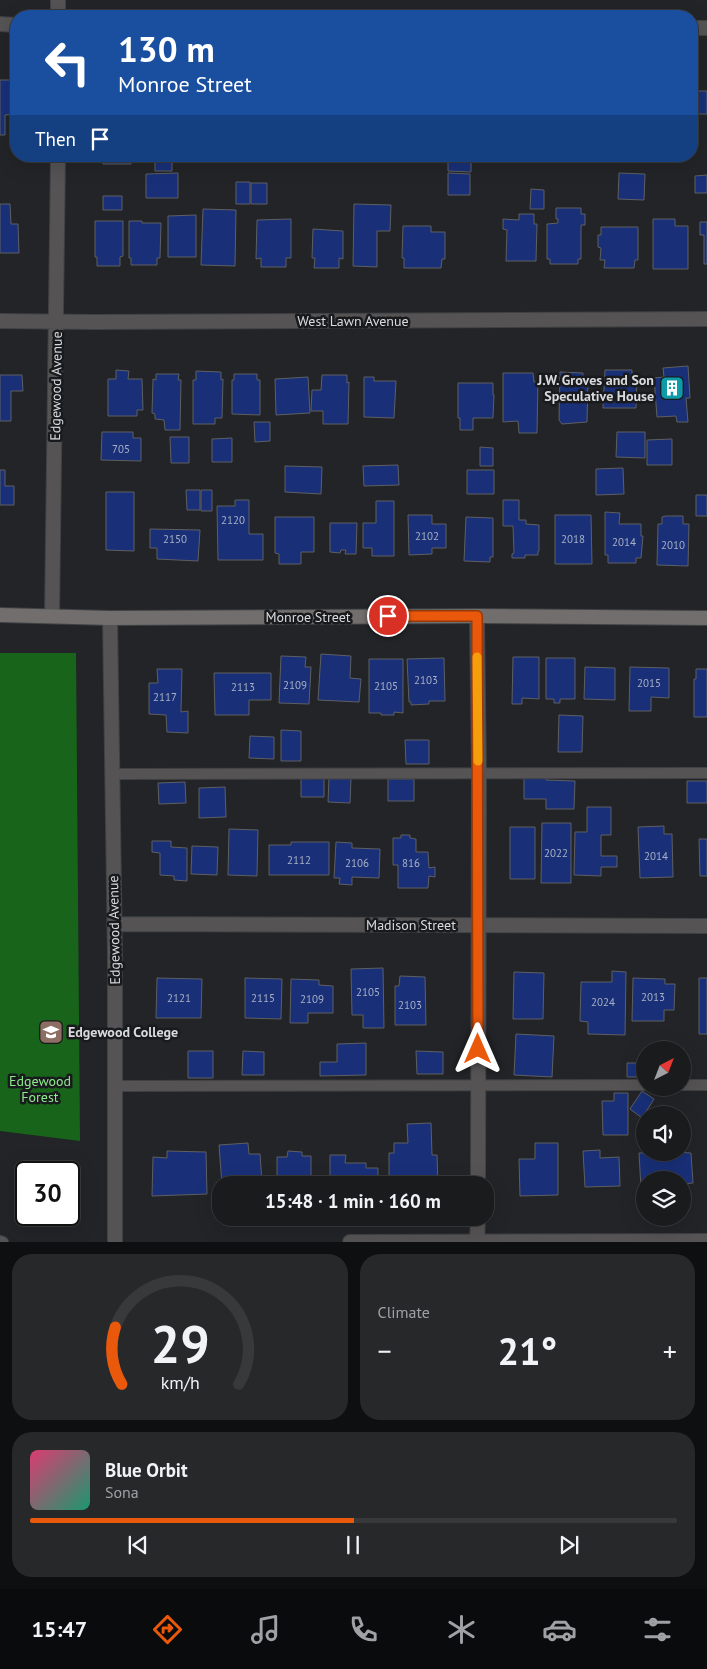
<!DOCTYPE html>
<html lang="en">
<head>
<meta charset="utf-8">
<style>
	:root { --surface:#1a1b1d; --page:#27282a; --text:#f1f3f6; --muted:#9fa1a4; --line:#38393b; --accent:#ea580c }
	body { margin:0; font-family:"PT Sans",sans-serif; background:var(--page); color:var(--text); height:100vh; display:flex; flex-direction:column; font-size:19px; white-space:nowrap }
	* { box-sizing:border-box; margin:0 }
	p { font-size:16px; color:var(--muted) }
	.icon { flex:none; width:28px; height:28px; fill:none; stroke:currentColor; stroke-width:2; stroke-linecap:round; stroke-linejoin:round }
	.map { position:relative; height:1242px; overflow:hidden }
	.panel { display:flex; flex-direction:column; gap:12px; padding:12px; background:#0e0f10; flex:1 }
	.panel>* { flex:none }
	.hud { position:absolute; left:10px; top:10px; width:688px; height:152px; border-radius:20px; box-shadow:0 5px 20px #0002,0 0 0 1px var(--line); background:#1a4fa0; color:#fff; overflow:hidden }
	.needle { width:32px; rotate:42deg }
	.fabs { position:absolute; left:636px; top:1041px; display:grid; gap:10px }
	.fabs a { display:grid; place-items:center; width:55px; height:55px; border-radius:50%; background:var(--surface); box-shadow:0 5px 20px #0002,0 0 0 1px var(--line); font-size:25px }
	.speed { position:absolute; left:15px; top:1161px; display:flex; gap:10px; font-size:25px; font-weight:700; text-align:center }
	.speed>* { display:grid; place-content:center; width:65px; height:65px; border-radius:50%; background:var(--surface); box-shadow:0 5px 20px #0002,0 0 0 1px var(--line); line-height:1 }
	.speed .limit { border:2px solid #111; border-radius:8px; background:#fff; color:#111 }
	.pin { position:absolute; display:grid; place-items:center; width:42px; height:42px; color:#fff; margin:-21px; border:2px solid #fff; border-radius:50%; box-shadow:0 1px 5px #0007 }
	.me { position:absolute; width:55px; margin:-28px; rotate:0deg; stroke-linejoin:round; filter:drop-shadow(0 0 4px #0008) }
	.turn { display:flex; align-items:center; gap:18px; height:105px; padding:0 25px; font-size:22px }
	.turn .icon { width:65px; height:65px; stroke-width:2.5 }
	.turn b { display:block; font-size:35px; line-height:42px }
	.then { display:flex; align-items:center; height:48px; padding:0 25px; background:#0003; gap:10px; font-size:19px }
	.big { font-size:38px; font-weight:600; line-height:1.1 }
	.panel .card { flex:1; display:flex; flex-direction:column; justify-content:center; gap:8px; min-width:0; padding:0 18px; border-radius:20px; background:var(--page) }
	.panel .dial { align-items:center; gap:0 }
	.dial svg { height:130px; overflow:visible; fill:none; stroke:var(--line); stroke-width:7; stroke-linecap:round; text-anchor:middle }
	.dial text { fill:var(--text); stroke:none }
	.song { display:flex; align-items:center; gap:15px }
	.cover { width:60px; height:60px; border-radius:8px; background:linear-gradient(135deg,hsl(340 70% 55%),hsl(160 70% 35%)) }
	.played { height:5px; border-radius:2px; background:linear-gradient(90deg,var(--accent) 50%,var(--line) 50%) }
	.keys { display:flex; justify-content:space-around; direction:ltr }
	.heat { display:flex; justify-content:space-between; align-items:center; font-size:28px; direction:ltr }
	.panel .tiles { flex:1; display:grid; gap:12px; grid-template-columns:1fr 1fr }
	.card:last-child { grid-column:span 2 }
	.trip { position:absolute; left:212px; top:1176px; width:282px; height:50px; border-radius:20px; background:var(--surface); box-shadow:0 5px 20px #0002,0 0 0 1px var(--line); font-weight:600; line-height:50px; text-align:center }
	.tabs { display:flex; height:80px; justify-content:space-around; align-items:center; background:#0a0b0c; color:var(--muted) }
	.tabs .icon { width:35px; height:35px }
	.tabs .on { color:var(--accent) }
	.tabs b { font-size:22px; color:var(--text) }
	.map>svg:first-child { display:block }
</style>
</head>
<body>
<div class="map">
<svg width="707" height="1242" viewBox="0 0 707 1242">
	<rect width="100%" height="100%" fill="#222427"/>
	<path fill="#18641b" d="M0 653H76L80 1141 0 1131Z"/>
	<path fill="#193079" stroke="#5e5f63" d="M691 74H693V106H691Z
		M0 80H15V114L5 115V135H0Z
		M695 91H707V114H695Z
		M103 156H131V164H103Z
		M448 156H471V172L448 171Z
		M155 157H172V171H155Z
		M178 173V198H146V174Z
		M448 173 470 174V195H448Z
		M619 173 645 174 644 200 618 199Z
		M707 175V193H695V176Z
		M236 182H250V204H236Z
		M251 183H267V204H251Z
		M531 189 544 190V209H530Z
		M103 196H122V210H103Z
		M0 204H10L11 224H18L19 253H0Z
		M354 204 391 205 390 231H377V267L353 266Z
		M556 208H581V214H585V225H581V259H578V264H550V259H547V224L558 223V219H556Z
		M203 209 236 210 235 266 201 265Z
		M519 214H534V224H537L536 261H506L507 230 503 229V219L519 220Z
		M196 215V257H168V216Z
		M291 219V258H286V267H261V258L256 259 257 220Z
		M653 219H675V226H688V269H653Z
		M95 221H123V256L120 257V266H97V257H95Z
		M129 221H142V223H161L160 258H157V265H131V258H129Z
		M700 222H707V264H704V235H700Z
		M403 226H431V232H445V259H442L441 268H404V258H402Z
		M601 227H638V260H635L634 268H604L605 260H600L601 248 598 247V235H601Z
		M313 229 343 231V259L339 258V268H314L315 258H312Z
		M688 366 690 398H686L688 422H677L676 416 657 417 654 378 664 377 663 368Z
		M116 370 129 371 128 379H142L143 410H137V416H108V379H116Z
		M605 370H632V378H637L636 408H603Z
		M196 371 221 372V380L223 379 222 418H215V424H193V380H196Z
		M560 372 583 373V380H588L587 422 562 424 559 420Z
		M503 373H533L534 382H538L537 433H519L518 421 503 422Z
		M156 374H179L178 380H181L180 430H165L164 420 155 419V414L152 413 153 379 156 380Z
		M234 374H257V380H260V415L232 414V380H234Z
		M0 375H22L23 391H11V421H0Z
		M322 375H347V383L349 382 348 424H323V411H311L312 390H321Z
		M308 377 310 413 276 415 275 379Z
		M364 377H374V381H396L394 418 364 417Z
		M458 383H493V395H494L493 418H473V430H460V418H458Z
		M254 422H270V441L255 442Z
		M102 432H133V438H141V461L101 460Z
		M617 432H645V458L616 457Z
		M170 437H189V463H171Z
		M232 438V462H212V439Z
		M672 439V465H647V440Z
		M480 447 493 448V466H480Z
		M398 465 399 485 364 486 363 466Z
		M285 466 322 467 321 494 285 492Z
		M623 468 624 494 596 495V469Z
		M0 470H5V486H14V505H0Z
		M467 470H494V494H467Z
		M186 490H200V510H187Z
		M201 490H212V511H201Z
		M106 492H134V551L106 550Z
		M696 495H707V516H696Z
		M235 500H249V534H263V560H218L217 506H235Z
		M503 500H519V520H526V524L539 525V551H538V555H525V558H512V554L514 553 513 526H503Z
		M376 501H394V556H372V548H363V523H376Z
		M605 512 620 513 619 524H641V536H643L641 558H636V563H608V555H605Z
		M408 515H432V524H446V548H432V554L409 555Z
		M555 515H591L592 564H555Z
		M666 516H683V524H689L688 566 657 565 658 524H662V517Z
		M275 517H314V552H301V564H279V554L275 553Z
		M466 517 493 518V557H490V562L464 561Z
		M330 523H357L356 554H345L346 550H341L340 553 330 552Z
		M150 529 200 530 198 561 157 559V548H150Z
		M321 654 351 656 350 678 361 679 359 702 318 700Z
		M281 656 306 657 305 667H311L309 704 279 703Z
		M513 657H539V699L522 698V704H512Z
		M444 658 445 701H429V704L411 705V702H409L407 659Z
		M546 658H575V699H560V703H554V699H546Z
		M369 659H403V713L394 712V715H381V713H369Z
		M585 667 615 668V700L584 699Z
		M630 667 669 668V698L651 697V711H629Z
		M157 669H182L181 712 188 711V733L167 732 166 715 149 714V683H158Z
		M696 669H707V717H694V679H696Z
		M214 673H271V700H249V715H215Z
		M559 715 583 716 582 752H558Z
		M281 730 301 731V761H281Z
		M250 736 274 737V759L249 758Z
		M405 740H429V764H406Z
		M524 776 546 777V780L575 781 574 809H546V799H524Z
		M324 777V797H301V778Z
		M329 778H351L350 803 328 802Z
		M388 779H414V801H388Z
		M687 781H707V803H687Z
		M185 782 186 803 159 804 158 783Z
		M225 787 226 817 199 818V788Z
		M587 807H611V835H601V856H617V867H601V876L574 875 575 832H587Z
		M542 823H571V883H541Z
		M664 826V834H672L673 877 640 878 638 827Z
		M510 827H535V879H510Z
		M229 829 258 830 257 876 228 875Z
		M401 835H410V838L416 839V852H428L429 868 435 867V877L429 876 428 888H398V865H393V838H401Z
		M699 839H707V876H700Z
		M152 841H171V847L187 848V881L174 880V876L160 875V853L152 852Z
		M291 842H329V875H269V845H291Z
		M336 842 352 843V848L380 849 379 878 352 877V885L339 884 340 878H334Z
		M192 846 218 847 217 875 191 874Z
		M383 968 384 1028H363V1015H352L351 969Z
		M612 971 626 972 625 1035 588 1034V1022L580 1021 581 982H612Z
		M514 972 544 973 543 1019H513Z
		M400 976 425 977 426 1025H395V986H399Z
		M157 978 202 979 201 1018H156Z
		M245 978 282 979 281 1019 245 1018Z
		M633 978 665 979V984H675L674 1010H664V1021H632Z
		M699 978H707V1034H699Z
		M291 979 319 980V985L333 986V1013H308V1023H290Z
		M516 1034 554 1036 552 1077 514 1075Z
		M366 1043V1075L320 1076V1062H337V1044Z
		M188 1051H213V1078H188Z
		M243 1051 264 1052V1075H242Z
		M416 1051 443 1052V1074H417Z
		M627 1063H645V1077H627Z
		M642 1091 654 1099 642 1118 630 1109Z
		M614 1093H628V1135H603L602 1101H614Z
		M431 1123 432 1155H437L438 1185H389V1153H394V1143H408L407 1124Z
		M248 1143 249 1154H260L262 1182 222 1185 219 1145Z
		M535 1143H558V1195L520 1196 519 1159H535Z
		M600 1150V1158L619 1157 620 1186 585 1187 583 1151Z
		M167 1151 206 1152 207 1194 152 1196 153 1157 167 1158Z
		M288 1151 302 1152V1156H311V1185H277V1157H287Z
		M676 1152 691 1153 693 1183 682 1184V1180H645V1188H641L639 1153Z
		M330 1155H346L345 1163H366V1168H378V1185H330Z"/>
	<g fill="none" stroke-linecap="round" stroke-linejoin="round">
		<g stroke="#3f4144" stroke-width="12">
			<path id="service" d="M112 774 707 773
				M682 1085H707
				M116 1086 645 1085
				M0 1241 3 1242"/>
		</g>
		<g stroke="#3f4144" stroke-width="16">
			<path id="minor" d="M58 0V16
				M0 24 16 25
				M691 28H707
				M0 321 94 322 707 319
				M52 616 58 156
				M477 616 479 773 478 1185
				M110 618 115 958V1242
				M114 924 707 926
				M350 1242 707 1241
				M477 1242 478 1218"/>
		</g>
		<g stroke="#3f4144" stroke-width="16">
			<path id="secondary" d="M0 615 110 618 477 616 707 618"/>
		</g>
		<use href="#service" stroke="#555353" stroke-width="10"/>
		<use href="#minor" stroke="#555353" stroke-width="14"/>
		<use href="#secondary" stroke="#716e6d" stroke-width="14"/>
	</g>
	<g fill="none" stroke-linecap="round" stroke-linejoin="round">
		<g stroke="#983908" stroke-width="12">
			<path id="route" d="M388 616H477L478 1049"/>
		</g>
		<use href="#route" stroke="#ea580c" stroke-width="9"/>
		<path stroke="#f59e0b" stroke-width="9" d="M477 657 478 761"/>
	</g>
	<defs>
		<g id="building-square" transform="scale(1.25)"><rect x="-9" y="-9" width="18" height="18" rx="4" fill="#0f9aa8" stroke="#191a1d"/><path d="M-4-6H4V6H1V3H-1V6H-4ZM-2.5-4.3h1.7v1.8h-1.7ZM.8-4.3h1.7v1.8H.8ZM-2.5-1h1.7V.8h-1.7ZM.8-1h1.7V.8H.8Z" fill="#fff"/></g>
		<g id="university-square" transform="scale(1.25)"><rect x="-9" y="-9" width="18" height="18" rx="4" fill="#8d6e63" stroke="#191a1d"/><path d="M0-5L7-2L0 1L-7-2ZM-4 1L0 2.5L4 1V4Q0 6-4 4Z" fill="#fff"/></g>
	</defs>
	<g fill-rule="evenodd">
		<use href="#building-square" x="672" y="388"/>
		<use href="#university-square" x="51" y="1032"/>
	</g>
	<g text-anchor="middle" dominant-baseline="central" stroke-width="5" stroke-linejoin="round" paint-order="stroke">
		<g font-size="11" fill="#a9b0c3">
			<text x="121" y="449">705</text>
			<text x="233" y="520">2120</text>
			<text x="427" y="536">2102</text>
			<text x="175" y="539">2150</text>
			<text x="573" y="539">2018</text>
			<text x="624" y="542">2014</text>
			<text x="673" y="545">2010</text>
			<text x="426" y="680">2103</text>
			<text x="649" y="683">2015</text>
			<text x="295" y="685">2109</text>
			<text x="386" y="686">2105</text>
			<text x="243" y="687">2113</text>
			<text x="165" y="697">2117</text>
			<text x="556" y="853">2022</text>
			<text x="656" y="856">2014</text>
			<text x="299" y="860">2112</text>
			<text x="357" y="863">2106</text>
			<text x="411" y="863">816</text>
			<text x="368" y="992">2105</text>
			<text x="653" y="997">2013</text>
			<text x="179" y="998">2121</text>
			<text x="263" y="998">2115</text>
			<text x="312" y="999">2109</text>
			<text x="603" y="1002">2024</text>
			<text x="410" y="1005">2103</text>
		</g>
		<g font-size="14" fill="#d9dadc" stroke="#191a1d">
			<text x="353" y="321">West Lawn Avenue</text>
			<text transform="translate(56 386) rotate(-89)">Edgewood Avenue</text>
			<text x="308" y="617">Monroe Street</text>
			<text x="411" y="925">Madison Street</text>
			<text transform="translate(114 930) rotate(-91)">Edgewood Avenue</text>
		</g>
		<g font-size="14" font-weight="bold" fill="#d9dadc" stroke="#191a1d" text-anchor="end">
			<text x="654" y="380">J.W. Groves and Son<tspan x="654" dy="16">Speculative House</tspan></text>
			<text x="68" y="1032" text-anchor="start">Edgewood College</text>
		</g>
		<g font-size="14" fill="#8cea8a" stroke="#191a1d">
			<text x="40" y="1081">Edgewood<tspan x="40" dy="16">Forest</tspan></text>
		</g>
	</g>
</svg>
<div class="fabs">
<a><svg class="needle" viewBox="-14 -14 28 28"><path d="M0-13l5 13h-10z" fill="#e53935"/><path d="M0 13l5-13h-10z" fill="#9fa1a4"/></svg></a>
<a><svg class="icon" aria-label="sound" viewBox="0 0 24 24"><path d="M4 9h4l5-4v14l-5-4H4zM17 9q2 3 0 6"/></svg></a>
<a><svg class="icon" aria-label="layers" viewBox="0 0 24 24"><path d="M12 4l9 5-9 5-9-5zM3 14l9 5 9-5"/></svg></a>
</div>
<div class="speed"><div class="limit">30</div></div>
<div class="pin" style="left:388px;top:616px;background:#d93025"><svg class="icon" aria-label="arrive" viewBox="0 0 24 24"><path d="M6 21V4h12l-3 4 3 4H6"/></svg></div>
<svg class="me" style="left:478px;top:1049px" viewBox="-20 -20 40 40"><path d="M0-17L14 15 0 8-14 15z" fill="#ea580c" stroke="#fff" stroke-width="4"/></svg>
<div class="trip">15:48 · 1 min · 160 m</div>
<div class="hud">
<div class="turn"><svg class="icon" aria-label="left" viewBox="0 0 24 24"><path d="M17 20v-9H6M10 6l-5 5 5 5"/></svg><div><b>130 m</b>Monroe Street</div></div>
<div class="then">Then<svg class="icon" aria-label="arrive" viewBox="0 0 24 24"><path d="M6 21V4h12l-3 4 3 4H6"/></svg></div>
</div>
</div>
<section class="panel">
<div class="tiles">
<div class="card dial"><svg viewBox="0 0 100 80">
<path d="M14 69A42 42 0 1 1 86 69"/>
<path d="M14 69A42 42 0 0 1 10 34" stroke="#ea580c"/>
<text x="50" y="56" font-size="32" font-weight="700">29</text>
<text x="50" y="72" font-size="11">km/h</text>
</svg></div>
<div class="card"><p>Climate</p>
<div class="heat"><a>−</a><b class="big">21°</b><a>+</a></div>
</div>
<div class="card">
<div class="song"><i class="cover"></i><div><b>Blue Orbit</b><p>Sona</p></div></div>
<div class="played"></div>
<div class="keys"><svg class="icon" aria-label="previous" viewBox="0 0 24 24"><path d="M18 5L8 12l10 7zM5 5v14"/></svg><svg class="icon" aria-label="pause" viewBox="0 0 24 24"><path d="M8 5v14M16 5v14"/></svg><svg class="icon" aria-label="next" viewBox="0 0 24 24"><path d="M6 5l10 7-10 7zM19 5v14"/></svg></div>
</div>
</div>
</section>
<nav class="tabs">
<b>15:47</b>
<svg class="icon on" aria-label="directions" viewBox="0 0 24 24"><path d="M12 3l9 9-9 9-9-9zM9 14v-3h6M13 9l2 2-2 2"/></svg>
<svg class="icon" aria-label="music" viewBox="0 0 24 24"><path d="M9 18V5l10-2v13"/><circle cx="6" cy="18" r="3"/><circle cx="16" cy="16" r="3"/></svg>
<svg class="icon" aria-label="phone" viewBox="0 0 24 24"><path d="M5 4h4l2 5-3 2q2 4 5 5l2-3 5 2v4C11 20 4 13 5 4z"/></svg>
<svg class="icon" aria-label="climate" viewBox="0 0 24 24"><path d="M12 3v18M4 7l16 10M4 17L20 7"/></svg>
<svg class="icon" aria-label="car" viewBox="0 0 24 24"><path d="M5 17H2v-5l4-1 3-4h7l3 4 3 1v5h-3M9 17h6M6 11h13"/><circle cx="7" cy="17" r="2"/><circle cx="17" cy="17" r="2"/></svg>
<svg class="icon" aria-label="filters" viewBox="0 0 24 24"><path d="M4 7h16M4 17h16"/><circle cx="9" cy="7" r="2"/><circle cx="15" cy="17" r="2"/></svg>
</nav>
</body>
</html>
